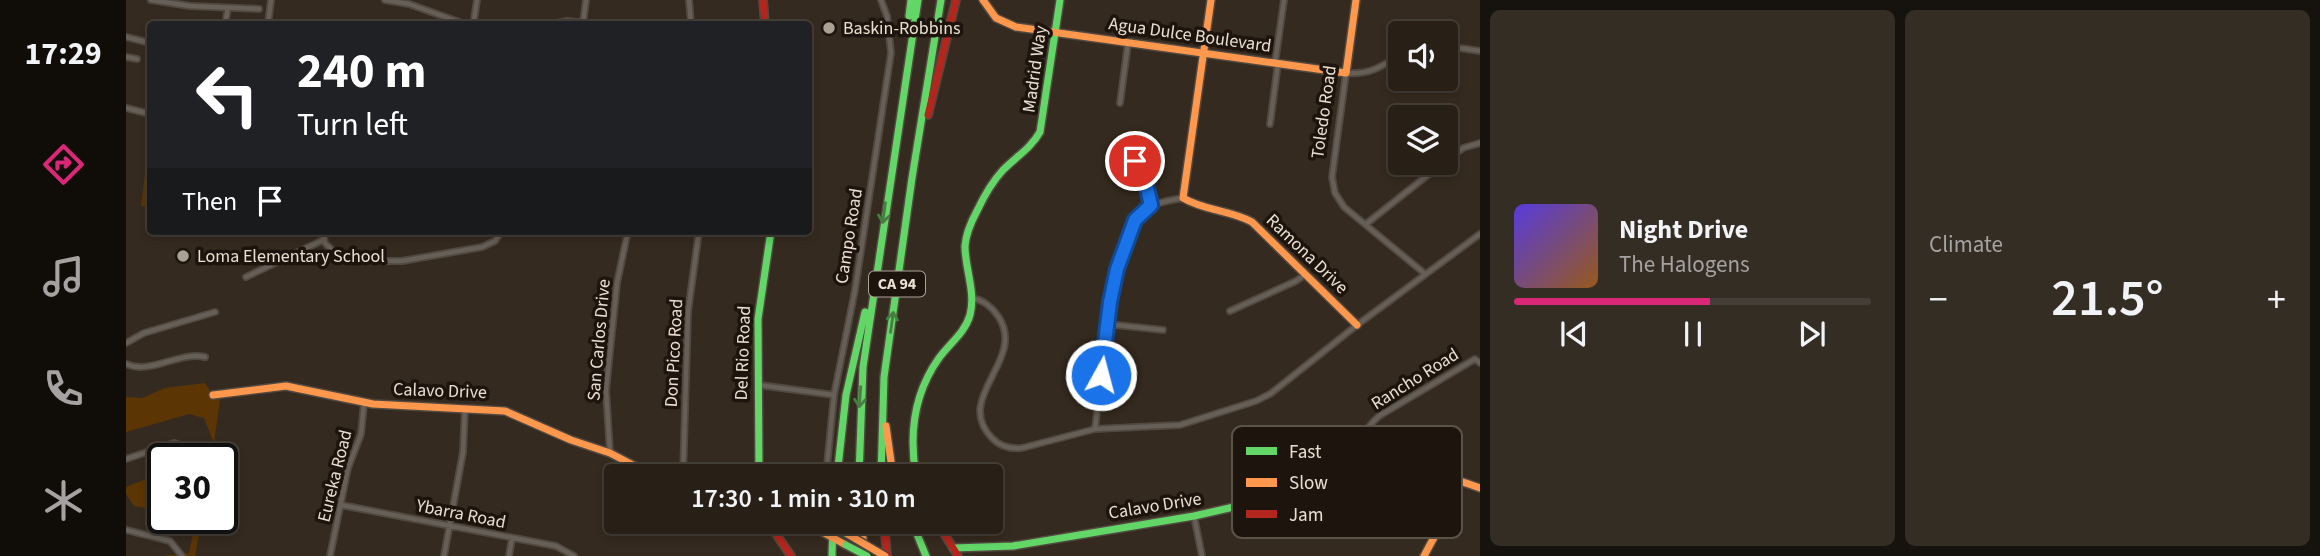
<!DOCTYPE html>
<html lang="en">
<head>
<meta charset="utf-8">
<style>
	:root { --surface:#282017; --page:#342d24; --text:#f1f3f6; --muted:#a5a3a1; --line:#443e36; --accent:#db2777 }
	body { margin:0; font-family:"Source Sans 3",sans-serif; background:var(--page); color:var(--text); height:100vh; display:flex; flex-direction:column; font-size:26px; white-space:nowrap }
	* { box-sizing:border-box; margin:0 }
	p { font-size:23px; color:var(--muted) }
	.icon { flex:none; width:38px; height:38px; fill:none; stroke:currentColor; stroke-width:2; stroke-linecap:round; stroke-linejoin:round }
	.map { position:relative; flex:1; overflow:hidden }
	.drawer { display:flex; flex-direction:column; gap:10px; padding:10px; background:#16120d; width:840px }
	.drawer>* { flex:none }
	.top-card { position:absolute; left:21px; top:21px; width:665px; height:214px; border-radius:7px; box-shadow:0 4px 10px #0003,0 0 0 2px var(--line); background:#202124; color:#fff; overflow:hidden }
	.buttons { position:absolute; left:1262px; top:21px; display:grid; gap:14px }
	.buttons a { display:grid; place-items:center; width:70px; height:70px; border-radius:7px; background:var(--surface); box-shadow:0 4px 10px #0003,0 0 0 2px var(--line); font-size:35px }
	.speed { position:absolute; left:21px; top:443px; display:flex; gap:14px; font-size:35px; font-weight:700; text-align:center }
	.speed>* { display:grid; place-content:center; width:91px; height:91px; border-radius:50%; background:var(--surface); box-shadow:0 4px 10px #0003,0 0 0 2px var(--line); line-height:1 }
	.speed .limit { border:4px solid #111; border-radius:10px; background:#fff; color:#111 }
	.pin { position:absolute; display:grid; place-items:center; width:60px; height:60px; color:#fff; margin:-30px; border:4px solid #fff; border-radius:50%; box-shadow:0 2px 7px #0007 }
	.me { position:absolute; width:77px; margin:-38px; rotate:7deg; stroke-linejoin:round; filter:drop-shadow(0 0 5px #0008) }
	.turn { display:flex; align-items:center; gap:24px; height:147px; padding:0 35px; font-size:32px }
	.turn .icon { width:91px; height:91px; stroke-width:2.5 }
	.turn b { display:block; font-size:49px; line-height:60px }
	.then { display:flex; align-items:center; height:66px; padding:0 35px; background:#0003; gap:14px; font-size:26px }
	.big { font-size:52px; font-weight:600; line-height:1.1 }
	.drawer .tile { flex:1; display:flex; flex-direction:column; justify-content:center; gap:10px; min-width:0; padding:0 24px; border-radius:10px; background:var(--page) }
	.song { display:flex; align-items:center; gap:21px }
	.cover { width:84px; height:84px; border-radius:10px; background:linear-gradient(135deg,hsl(250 70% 55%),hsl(30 70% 35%)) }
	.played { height:7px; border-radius:4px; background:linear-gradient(90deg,var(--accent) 55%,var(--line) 55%) }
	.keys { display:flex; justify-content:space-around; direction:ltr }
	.heat { display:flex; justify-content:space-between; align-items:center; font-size:38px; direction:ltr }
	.drawer .tiles { flex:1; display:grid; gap:10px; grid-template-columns:repeat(2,1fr) }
	.trip { position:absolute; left:478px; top:464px; width:399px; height:70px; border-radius:7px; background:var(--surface); box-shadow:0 4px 10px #0003,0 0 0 2px var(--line); font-weight:600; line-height:70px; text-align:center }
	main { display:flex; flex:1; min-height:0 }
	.dock { display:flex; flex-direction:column; width:126px; justify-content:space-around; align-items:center; background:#100d09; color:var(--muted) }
	.dock .icon { width:49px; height:49px }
	.dock .on { color:var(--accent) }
	.dock b { font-size:32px; color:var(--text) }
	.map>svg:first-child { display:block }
</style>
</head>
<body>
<main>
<nav class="dock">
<b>17:29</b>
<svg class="icon on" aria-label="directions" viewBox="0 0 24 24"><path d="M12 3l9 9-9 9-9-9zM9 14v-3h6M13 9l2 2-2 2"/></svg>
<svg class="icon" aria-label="music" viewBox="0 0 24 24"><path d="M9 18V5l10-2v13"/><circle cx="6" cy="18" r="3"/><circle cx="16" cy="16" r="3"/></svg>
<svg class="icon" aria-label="phone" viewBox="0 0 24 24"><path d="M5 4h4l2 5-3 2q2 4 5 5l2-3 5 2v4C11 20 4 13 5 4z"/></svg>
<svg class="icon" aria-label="climate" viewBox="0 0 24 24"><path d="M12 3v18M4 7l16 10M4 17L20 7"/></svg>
</nav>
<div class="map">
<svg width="1354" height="556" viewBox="0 0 1354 556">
	<rect width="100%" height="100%" fill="#352a1f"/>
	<path fill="#5b3604" d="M19 173 24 174V207L15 206Z
		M79 383 87 395 95 392 88 443 78 418 63 414 0 432V397L16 398 39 388Z
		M33 474H37V511L8 506 0 494V487Z
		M57 518H76L69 556H37L63 553 67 533 65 524Z"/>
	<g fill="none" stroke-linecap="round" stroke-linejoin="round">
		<g stroke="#51483f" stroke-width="8">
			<path id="street" d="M25 0 64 6 133 9
				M259 0 283 4 339 24
				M563 0 565 24
				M457 23 460 0
				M99 24 102 8
				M142 24 145 0
				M344 24 348 20 351 0
				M425 24 441 21 470 24
				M0 37 24 43
				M1320 46 1354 51
				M1274 55C1255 67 1243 75 1220 73L1206 177 1209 193 1218 207 1298 273
				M0 57 11 59
				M1149 63 1158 0
				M994 103 1002 43
				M0 108 24 114
				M1144 124 1152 63
				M1009 161 1015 168 1025 205
				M1320 161 1337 148 1354 143
				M1240 224 1317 163
				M197 231 199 243 209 253 258 261H276L356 247 369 241 376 231
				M120 277 197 240
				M845 298C856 299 866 307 872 316 902 360 826 397 866 438 874 447 884 449 896 448L969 429 1054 425 1130 401 1144 394 1231 325 1354 234
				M1104 311 1170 281 1180 274
				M981 324 1037 330
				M0 343 18 333 89 312
				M0 364C25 375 53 351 79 357
				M633 385 708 395
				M969 429 984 302 991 269 1009 220C1021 204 1038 201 1057 198
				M484 453 480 390 491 283 502 231
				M0 459 48 443 57 446
				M1232 470C1231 447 1235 432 1253 416L1349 359 1354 363
				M557 476 562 312 573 231
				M700 476 708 395 729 290 765 53 761 16 755 0
				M215 505 430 546 448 556
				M1068 516 1076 556
				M0 530 44 541 56 556
				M204 556 222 468 235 434 238 403
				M318 556 337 452 339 408
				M383 556 386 538"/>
		</g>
		<g stroke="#51483f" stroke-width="10">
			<path id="fast" d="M783 16 785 0
				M633 476 632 319 645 231
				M711 476 720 395 739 312
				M733 476 737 367 792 0
				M755 476 758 377 786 178 815 0
				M790 476C783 435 788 393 813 358 823 344 839 333 844 315 850 292 839 269 839 246 840 233 845 222 851 211 858 196 866 182 877 170 890 157 905 148 914 132L934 0
				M700 522 723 535
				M786 522 800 556
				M827 548 887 546 1068 516 1121 504 1187 479 1210 474
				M706 556 707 522"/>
		</g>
		<g stroke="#51483f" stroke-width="10">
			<path id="slow" d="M857 0 870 18 890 27 1220 73 1230 0
				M1085 0 1057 198C1079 211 1104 210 1126 222L1231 325
				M87 395 160 386 247 404 379 411 445 440 484 453 528 476
				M760 426 767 476
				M1210 474C1259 464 1308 471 1354 488
				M678 522 720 545
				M735 522 739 556
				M1298 556 1312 530 1330 479"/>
		</g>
		<g stroke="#51483f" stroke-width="10">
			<path id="jam" d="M637 0 639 24
				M802 115 830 0
				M642 522 665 556
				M758 522 761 556
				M811 522 832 556"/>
		</g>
		<use href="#street" stroke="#665f57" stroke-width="4.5"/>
		<use href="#fast" stroke="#63d668" stroke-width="7"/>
		<use href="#slow" stroke="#ff974d" stroke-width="7"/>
		<use href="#jam" stroke="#b3261e" stroke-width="7"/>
		<g stroke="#51483f" stroke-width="10" stroke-linecap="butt">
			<path id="fast-bridge" d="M720 545 741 556"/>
		</g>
		<g stroke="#51483f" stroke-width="10" stroke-linecap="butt">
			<path id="slow-bridge" d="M723 535 759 556"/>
		</g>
		<use href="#fast-bridge" stroke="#63d668" stroke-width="7"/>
		<use href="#slow-bridge" stroke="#ff974d" stroke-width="7"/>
	</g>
	<defs><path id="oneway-shaft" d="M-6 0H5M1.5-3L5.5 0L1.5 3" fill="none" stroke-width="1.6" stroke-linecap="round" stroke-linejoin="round" transform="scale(1.75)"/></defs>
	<g stroke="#447f3f">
		<use href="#oneway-shaft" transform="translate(758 213) rotate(98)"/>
		<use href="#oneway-shaft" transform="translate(766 322) rotate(-82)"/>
		<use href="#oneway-shaft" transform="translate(734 397) rotate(94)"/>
	</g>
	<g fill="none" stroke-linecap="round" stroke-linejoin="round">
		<g stroke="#114b97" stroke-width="18">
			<path id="route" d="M975 375 984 302 991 269 1009 220 1025 205 1016 168 1009 161"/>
		</g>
		<use href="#route" stroke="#1a73e8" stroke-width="12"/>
	</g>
	<g fill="#aba094" stroke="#1d150d" stroke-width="2.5">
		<circle cx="703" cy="28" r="7"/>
		<circle cx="57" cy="256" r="7"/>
	</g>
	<g text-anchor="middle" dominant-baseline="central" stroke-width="7" stroke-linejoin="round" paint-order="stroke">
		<rect fill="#1d150d" stroke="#ada298" stroke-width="2" x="743" y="271.5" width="56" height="25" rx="5"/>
		<g font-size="16" font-weight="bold" fill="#ebdfd3">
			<text x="771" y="284">CA 94</text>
		</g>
		<g font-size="18" fill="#ebdfd3" stroke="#1d150d" text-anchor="start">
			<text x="717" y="28">Baskin-Robbins</text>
			<text x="71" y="256">Loma Elementary School</text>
		</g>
		<g font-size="18" fill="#ebdfd3" stroke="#1d150d">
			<text transform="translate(1064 35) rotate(8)">Agua Dulce Boulevard</text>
			<text transform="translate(909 69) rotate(-82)">Madrid Way</text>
			<text transform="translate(1198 112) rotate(-82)">Toledo Road</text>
			<text transform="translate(723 236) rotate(-81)">Campo Road</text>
			<text transform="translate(1181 254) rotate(44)">Ramona Drive</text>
			<text transform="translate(473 340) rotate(-85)">San Carlos Drive</text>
			<text transform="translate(548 353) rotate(-87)">Don Pico Road</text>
			<text transform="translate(617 353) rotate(-88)">Del Rio Road</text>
			<text transform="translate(1289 379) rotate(-32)">Rancho Road</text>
			<text transform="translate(314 391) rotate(2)">Calavo Drive</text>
			<text transform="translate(209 476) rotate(-76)">Eureka Road</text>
			<text transform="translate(1029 506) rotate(-9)">Calavo Drive</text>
			<text transform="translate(335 514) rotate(11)">Ybarra Road</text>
		</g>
	</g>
	<rect x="1106" y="426" width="230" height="112" rx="10" fill="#1d150d" stroke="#5b5248" stroke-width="2"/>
	<rect x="1120" y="447" width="31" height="8" fill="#63d668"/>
	<rect x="1120" y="478" width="31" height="9" fill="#ff974d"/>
	<rect x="1120" y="510" width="31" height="8" fill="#b3261e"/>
	<g font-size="19" fill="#ebdfd3">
		<text x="1163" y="458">Fast</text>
		<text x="1163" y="489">Slow</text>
		<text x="1163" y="521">Jam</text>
	</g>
</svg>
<div class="buttons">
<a><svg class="icon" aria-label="sound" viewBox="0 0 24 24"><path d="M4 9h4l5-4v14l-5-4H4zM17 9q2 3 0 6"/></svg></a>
<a><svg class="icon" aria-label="layers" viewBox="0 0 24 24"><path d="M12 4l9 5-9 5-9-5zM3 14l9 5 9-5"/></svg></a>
</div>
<div class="speed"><div class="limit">30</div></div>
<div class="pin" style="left:1009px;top:161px;background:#d93025"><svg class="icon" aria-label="arrive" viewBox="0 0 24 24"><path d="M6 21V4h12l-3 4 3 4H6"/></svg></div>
<svg class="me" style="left:975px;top:375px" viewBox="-20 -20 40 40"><circle r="17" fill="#1a73e8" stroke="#fff" stroke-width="3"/><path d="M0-11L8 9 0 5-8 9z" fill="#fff"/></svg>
<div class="trip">17:30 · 1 min · 310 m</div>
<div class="top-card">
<div class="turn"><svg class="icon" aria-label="left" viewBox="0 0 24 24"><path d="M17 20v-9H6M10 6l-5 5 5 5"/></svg><div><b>240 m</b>Turn left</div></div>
<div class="then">Then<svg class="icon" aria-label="arrive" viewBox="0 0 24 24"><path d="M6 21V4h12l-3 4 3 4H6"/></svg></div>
</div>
</div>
<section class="drawer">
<div class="tiles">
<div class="tile">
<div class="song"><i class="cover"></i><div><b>Night Drive</b><p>The Halogens</p></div></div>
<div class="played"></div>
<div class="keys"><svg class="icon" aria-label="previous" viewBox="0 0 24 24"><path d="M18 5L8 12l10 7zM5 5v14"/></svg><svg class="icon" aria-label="pause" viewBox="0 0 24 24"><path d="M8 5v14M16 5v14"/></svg><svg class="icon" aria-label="next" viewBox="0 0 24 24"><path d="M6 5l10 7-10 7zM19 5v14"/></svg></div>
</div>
<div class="tile"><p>Climate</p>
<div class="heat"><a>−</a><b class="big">21.5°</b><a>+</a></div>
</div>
</div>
</section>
</main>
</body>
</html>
